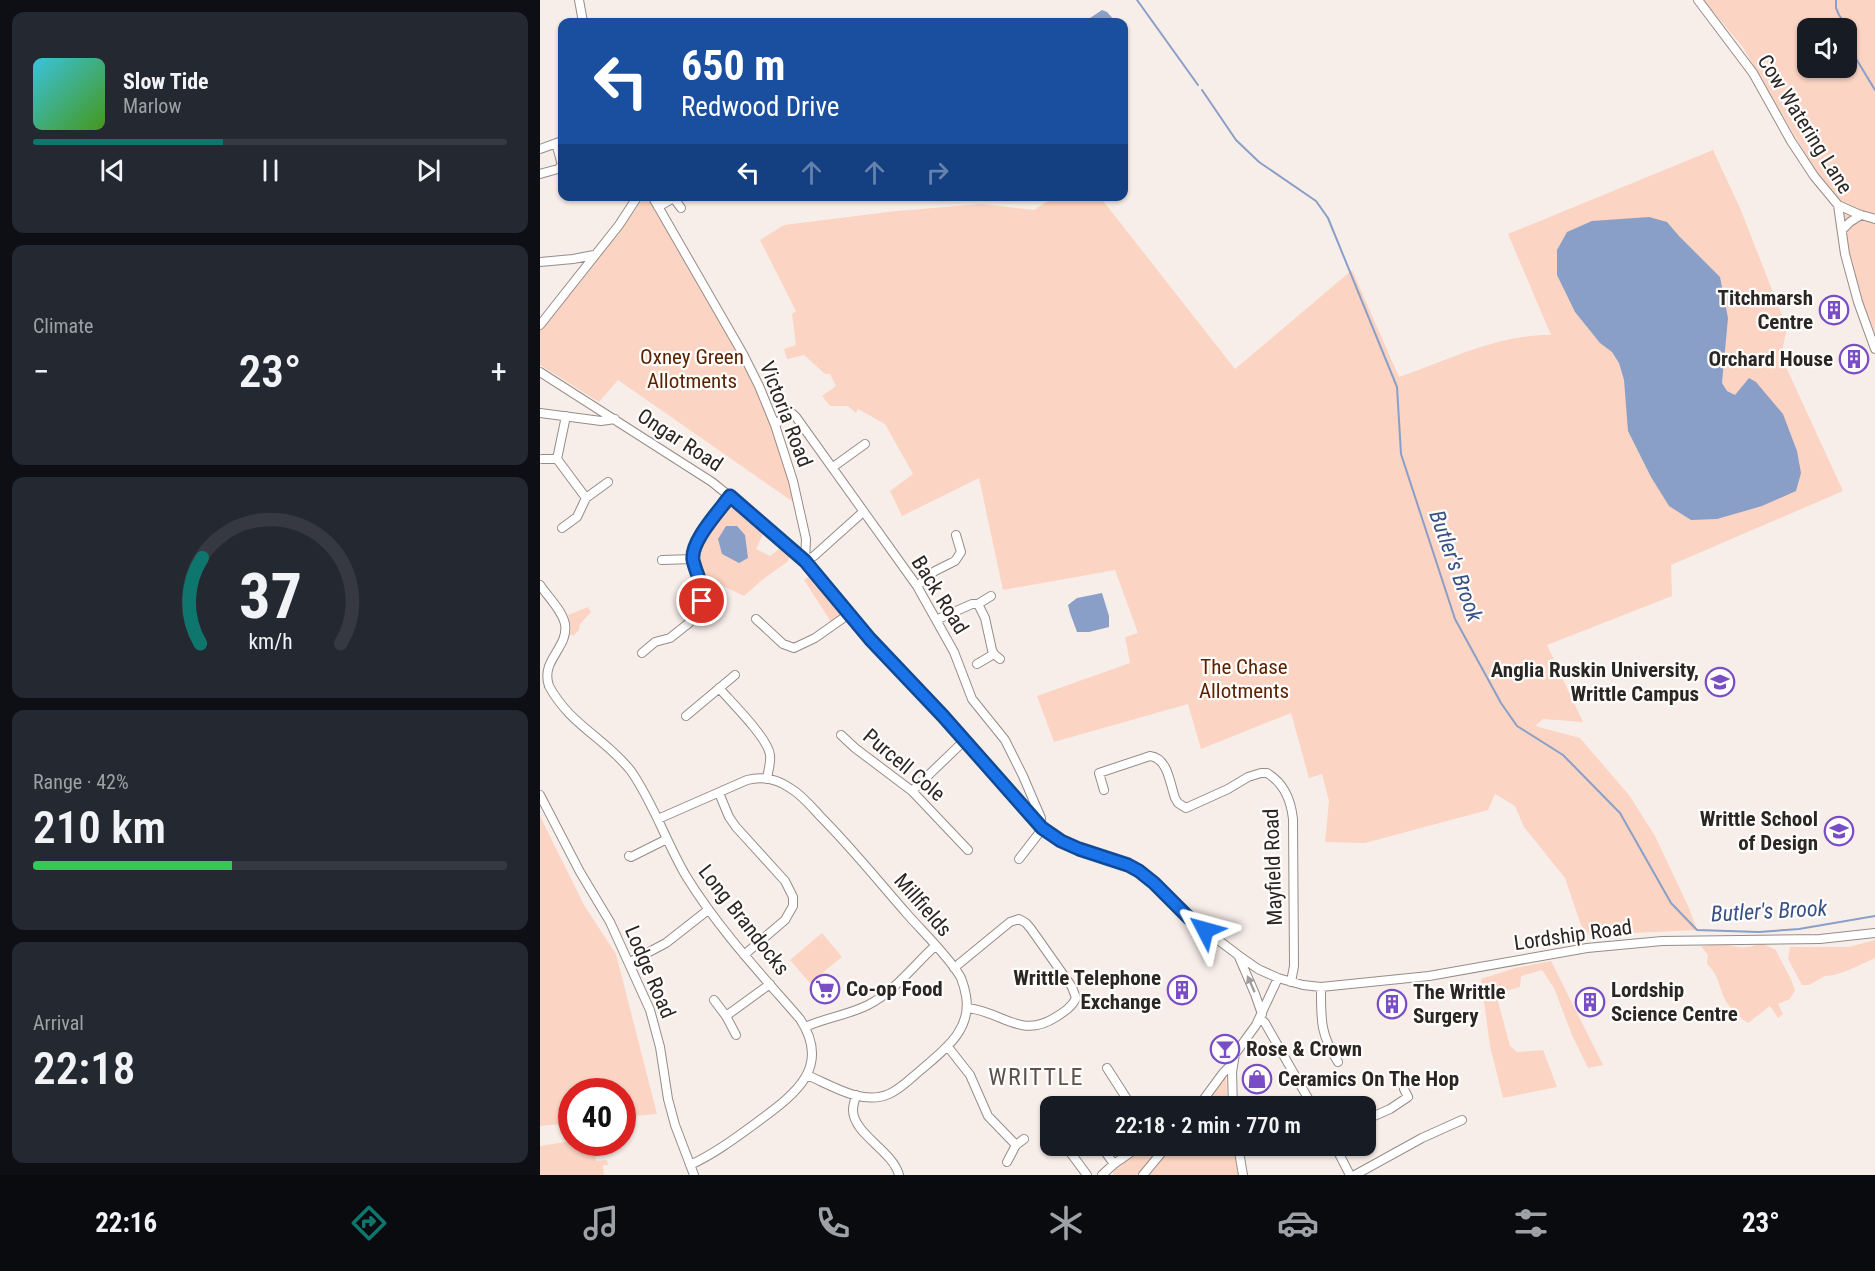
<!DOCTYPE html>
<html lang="en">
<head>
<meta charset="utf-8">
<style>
	:root { --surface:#171b24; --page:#242831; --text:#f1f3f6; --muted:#9ea1a6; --line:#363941; --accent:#0f766e }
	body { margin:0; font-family:"Roboto Condensed",sans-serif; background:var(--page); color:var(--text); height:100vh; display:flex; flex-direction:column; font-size:22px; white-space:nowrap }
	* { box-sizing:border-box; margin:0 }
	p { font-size:20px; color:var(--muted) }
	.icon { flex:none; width:33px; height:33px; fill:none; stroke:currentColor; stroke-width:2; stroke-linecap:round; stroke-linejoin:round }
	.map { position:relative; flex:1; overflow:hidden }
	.drawer { display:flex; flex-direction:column; gap:12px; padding:12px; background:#0d0f14; width:540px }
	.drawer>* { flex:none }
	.guide { position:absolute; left:18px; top:18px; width:570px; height:183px; border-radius:12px; box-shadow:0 2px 4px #0004; background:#1a4fa0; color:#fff; overflow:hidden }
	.fabs { position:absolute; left:1257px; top:18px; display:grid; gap:12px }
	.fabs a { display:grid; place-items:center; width:60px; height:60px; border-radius:12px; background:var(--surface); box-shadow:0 2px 4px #0004; font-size:30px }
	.speed { position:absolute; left:18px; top:1078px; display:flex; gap:12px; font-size:30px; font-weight:700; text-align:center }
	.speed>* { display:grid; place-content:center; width:78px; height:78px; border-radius:50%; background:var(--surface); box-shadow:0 2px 4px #0004; line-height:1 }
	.speed .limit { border:9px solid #d22; background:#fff; color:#111 }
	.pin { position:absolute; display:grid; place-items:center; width:51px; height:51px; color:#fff; margin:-26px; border:3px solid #fff; border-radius:50%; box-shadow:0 2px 6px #0007 }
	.me { position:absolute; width:66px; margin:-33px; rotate:309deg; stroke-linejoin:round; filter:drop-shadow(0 0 4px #0008) }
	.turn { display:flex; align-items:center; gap:21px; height:126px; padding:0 24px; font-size:27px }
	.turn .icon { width:78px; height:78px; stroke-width:2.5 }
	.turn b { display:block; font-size:42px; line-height:51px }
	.lanes { display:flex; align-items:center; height:57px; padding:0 24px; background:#0003; justify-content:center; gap:30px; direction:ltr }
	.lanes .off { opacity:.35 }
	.big { font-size:45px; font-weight:600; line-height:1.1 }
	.drawer .card { flex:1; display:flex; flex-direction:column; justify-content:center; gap:9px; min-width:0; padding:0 21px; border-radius:12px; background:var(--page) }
	.drawer .dial { align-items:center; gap:0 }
	.dial svg { height:156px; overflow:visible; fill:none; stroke:var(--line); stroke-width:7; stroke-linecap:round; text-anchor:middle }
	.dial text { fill:var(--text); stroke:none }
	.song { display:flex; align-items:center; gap:18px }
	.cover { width:72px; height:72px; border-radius:9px; background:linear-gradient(135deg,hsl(190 70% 55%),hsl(100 70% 35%)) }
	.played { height:6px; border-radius:3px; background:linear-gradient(90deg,var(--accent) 40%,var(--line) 40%) }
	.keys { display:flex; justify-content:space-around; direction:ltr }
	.heat { display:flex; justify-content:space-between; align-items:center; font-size:33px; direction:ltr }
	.charge { height:9px; border-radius:4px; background:linear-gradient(90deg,#34c759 42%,var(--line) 0) }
	.trip { position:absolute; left:500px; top:1096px; width:336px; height:60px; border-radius:12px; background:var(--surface); box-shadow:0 2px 4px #0004; font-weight:600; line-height:60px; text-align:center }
	.dock { display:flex; height:96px; justify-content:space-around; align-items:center; background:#090b0e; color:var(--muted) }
	.dock .icon { width:42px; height:42px }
	.dock .selected { color:var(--accent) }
	.dock b { font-size:27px; color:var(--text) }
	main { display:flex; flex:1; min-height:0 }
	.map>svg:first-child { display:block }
</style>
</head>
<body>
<main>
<section class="drawer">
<div class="card">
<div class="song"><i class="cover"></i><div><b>Slow Tide</b><p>Marlow</p></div></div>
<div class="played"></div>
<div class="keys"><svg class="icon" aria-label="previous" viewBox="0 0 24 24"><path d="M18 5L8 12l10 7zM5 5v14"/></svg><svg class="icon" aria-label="pause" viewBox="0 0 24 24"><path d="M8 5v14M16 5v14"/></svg><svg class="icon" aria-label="next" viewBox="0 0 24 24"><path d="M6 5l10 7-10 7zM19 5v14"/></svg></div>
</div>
<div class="card"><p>Climate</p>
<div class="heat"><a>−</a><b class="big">23°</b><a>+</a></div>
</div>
<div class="card dial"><svg viewBox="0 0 100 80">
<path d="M14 69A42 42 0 1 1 86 69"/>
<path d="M14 69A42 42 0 0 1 15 25" stroke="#0f766e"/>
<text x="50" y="56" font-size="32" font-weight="700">37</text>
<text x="50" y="72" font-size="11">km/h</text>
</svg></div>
<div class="card"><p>Range · 42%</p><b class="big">210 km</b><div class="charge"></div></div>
<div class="card"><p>Arrival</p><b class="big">22:18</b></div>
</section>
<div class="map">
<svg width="1335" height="1175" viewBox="0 0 1335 1175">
	<rect width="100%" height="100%" fill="#f8eee9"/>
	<path fill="#fbd4c3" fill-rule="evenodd" d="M1163 0H1335V333L1320 295 1303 236 1300 200 1273 167 1202 46ZM1268 28H1306V68H1268Z
		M1173 150 1200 208 1247 328 1241 356 1303 491 1131 565 1132 596 1007 645 1043 722 1003 719 995 726 1040 738 1089 795 1115 836 1149 908 1157 930 1094 933 1053 939 1041 925 1025 878 984 827 975 806 955 794 948 810 825 843 785 842 789 801 782 774 769 778 751 713 661 749 648 704 514 742 497 696 590 663 585 637 598 633 575 570 463 590 439 478 362 516 350 491 373 474 345 424 318 409 316 413 308 406H290L282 396 296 386 290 374H285L264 355 247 359 244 349 256 345 252 314 256 311 220 240 244 225 356 211 442 204 494 210 514 197H560L695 369 812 270 859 377C908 360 959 334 1011 335L968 234Z
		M105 197H112L219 386 259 506 78 380 59 402 0 365V327L39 284Z
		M190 499 225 530 216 549 230 556 243 546 252 553 247 562 222 580 204 596 181 585 160 582 155 553 161 541Z
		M275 572 309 614 293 625 264 580Z
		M48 607 51 612 40 624 39 630 33 636 30 634 31 627 28 615Z
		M0 816 44 905 76 954 117 1114 83 1117 82 1092H32L31 1123 0 1126Z
		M282 933 302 957 270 983 250 960Z
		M1335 940V958L1309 970 1294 975 1285 976 1269 985H1262L1248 959 1250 947H1309Z
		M1222 943 1236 950C1242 964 1251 976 1255 990L1250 999 1238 1004 1243 1014 1238 1018 1230 1006 1208 1023C1200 1018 1193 1011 1187 1003 1178 988 1181 978 1167 964L1168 955 1161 946C1169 946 1179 943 1187 945 1203 948 1205 949 1222 943Z
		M1011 961 1063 1065 1048 1068 1032 1035 1014 988 1002 970 981 976 980 987 956 994 970 1046 977 1052 1003 1050 1017 1087 963 1098 950 1046 941 979 975 968Z
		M686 1076 688 1107H662L684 1077Z
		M31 1141 32 1143H54L56 1161 67 1160 68 1165H63L64 1175H0V1146Z
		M606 1146H693L698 1175H573L576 1166Z"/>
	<path fill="#8a9fc7" d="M562 10 567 12 576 22H544Z
		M1109 217 1127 222 1139 236 1180 277 1188 318 1182 383 1187 391 1195 395 1209 378 1216 382 1243 414 1257 451 1261 473 1256 491 1222 506 1177 519 1151 520 1129 506 1111 477 1088 431 1084 380 1079 363 1072 352 1060 343 1035 312 1017 275V250L1027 232 1052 221Z
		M186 526H197L205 535 208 558 199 563 182 554 178 539Z
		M562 593 569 616V627L549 632H537L530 613 528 605 537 598Z"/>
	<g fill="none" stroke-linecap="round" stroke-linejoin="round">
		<path stroke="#8a9fc7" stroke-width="2" d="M597 0 658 85
			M1296 0V8L1299 15 1315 37V57L1335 90
			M662 90 696 140 719 162 776 201 788 218 857 387 861 454 915 619 961 703 977 726 1023 755 1080 813 1131 903 1157 930 1219 932 1259 929 1335 916"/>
		<g stroke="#968c88" stroke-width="10">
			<path id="minor" d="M39 0 43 22
				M1158 0 1213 73 1251 141 1274 176 1298 205 1305 254 1318 302 1335 349
				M0 149 22 141
				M0 174 18 169 22 165 16 143
				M112 196 203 354 219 386 235 425 253 481 266 539 265 561
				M133 197 141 208
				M1298 205 1318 214 1335 219
				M118 207 130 200 133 196
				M1302 230 1310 222 1321 215
				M0 262 33 259 54 255
				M0 325 79 225 98 196
				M0 372 172 482 240 537 275 572 330 639 392 704 503 828 521 841 539 849 588 865 599 871 614 883 648 917 698 955 718 969 738 978 763 985 781 987 889 976 1047 948 1122 941 1280 939 1335 933
				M0 413 61 421 75 419
				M235 425 248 414H253L256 417 377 586 414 652 432 699 465 740 483 776 501 818 500 826
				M2 459H17L46 498 68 482
				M17 459 26 416
				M293 467 325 444
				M22 528 37 517 46 498
				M122 560 153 559 154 548 157 541 190 496
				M265 561 274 556 323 512
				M0 585C8 597 22 610 25 624 29 648 0 660 9 686 30 725 65 738 91 771 114 804 126 842 146 876 178 928 220 973 260 1019 293 1069 252 1096 216 1123 194 1139 174 1154 150 1165
				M377 586 395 571 415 561 421 552 416 535
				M438 604 451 596
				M216 619 243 644 254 648 275 638 309 614
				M396 620 432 604H438L445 618 452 650 454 654 460 659
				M102 653 115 642 130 638 149 623 160 608 163 593 162 586 153 559
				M437 664 454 654
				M179 688C191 702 228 738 230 755 231 763 228 771 227 779
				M146 716 195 675
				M301 735 315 748 372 791 428 850
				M564 790 559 773 610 756C628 758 630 784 635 798L638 803 646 808 688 789 708 777 721 773H727C744 783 751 800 753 819L754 966 751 982
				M372 791 425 740
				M179 793 189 817 196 827 245 881 253 897V906L245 920 204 955
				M0 795 40 872 70 922 110 1010 120 1047 128 1099 135 1125 154 1175
				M118 819 207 780C223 776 237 779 250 788 262 795 271 806 280 816 311 847 339 882 368 915 383 932 411 959 421 978 423 983 425 990 426 996 432 1030 404 1050 382 1069 371 1078 361 1089 349 1094 322 1106 291 1085 267 1075
				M89 856 91 857 127 839
				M479 859 503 828
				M699 957 715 994 722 1014
				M90 962 126 943 168 910
				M414 968 470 922 479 919 486 923 491 929 532 987 536 998C532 1007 524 1012 516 1017 480 1040 462 1011 427 1008
				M781 987C781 1020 780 1034 798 1062
				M174 1000 186 1016
				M720 1018 725 1023 773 1107
				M265 1027C285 1018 308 1015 328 1005 353 993 374 965 395 946
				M196 1035 186 1016 230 984
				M408 1047 430 1075 448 1116 476 1145 467 1162
				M567 1068 592 1107
				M316 1095C315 1100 313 1105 313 1110 313 1134 353 1151 359 1175
				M660 1105 680 1107
				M541 1107V1102
				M658 1107 683 1073 692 1064
				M693 1107 692 1072 695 1054 716 1025 738 978
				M825 1120 850 1109 868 1097 864 1089
				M476 1145 484 1139
				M530 1146V1152L547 1175
				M561 1146 574 1164
				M698 1146 703 1175
				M795 1146 810 1175
				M562 1175 574 1164 600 1146
				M603 1175 627 1146
				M815 1175 882 1138 922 1120"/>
		</g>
		<use href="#minor" stroke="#fff" stroke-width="8"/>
	</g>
	<defs><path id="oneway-solid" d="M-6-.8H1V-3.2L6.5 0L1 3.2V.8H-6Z" transform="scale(1.5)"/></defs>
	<use fill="#9f9d9c" href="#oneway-solid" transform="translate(711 984) rotate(-114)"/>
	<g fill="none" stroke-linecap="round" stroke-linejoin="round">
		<g stroke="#114b97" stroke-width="15">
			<path id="route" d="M162 601C164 585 156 574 153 560 150 542 179 511 190 496L265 561 330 639 403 716 502 828 521 841 539 849 588 865 599 871 614 883 648 917 665 930"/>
		</g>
		<use href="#route" stroke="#1a73e8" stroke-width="10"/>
	</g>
	<defs>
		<g id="building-ring" transform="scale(1.5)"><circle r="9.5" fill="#fffdfc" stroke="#784dc6" stroke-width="1.5"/><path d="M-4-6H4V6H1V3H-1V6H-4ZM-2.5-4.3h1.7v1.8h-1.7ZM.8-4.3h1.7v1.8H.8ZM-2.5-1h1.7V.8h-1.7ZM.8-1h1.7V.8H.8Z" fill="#784dc6"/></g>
		<g id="university-ring" transform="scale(1.5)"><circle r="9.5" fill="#fffdfc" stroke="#784dc6" stroke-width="1.5"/><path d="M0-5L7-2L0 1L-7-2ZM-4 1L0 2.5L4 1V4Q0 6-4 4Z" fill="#784dc6"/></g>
		<g id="supermarket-ring" transform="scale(1.5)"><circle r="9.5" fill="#fffdfc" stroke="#784dc6" stroke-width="1.5"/><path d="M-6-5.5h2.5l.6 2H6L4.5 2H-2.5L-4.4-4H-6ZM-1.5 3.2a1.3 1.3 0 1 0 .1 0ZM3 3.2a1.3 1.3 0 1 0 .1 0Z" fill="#784dc6"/></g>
		<g id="bar-ring" transform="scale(1.5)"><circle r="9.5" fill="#fffdfc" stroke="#784dc6" stroke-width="1.5"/><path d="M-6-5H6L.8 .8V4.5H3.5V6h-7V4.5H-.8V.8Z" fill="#784dc6"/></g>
		<g id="shop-ring" transform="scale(1.5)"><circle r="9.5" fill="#fffdfc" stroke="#784dc6" stroke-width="1.5"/><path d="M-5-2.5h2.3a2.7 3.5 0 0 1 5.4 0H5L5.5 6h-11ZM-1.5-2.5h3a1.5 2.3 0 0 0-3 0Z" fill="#784dc6"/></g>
	</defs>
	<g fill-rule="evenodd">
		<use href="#building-ring" x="1294" y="310"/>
		<use href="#building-ring" x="1314" y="359"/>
		<use href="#university-ring" x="1180" y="682"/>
		<use href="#university-ring" x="1299" y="831"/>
		<use href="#supermarket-ring" x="285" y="989"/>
		<use href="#building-ring" x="642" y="990"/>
		<use href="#building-ring" x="1050" y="1002"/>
		<use href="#building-ring" x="852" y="1004"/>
		<use href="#bar-ring" x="685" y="1049"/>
		<use href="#shop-ring" x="717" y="1079"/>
	</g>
	<g text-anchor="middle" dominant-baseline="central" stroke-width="4.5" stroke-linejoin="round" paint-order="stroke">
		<g font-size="21" fill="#292624" stroke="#fffdfc">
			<text transform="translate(1265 124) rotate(58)">Cow Watering Lane</text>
			<text transform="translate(246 414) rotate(69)">Victoria Road</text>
			<text transform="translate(140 440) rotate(33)">Ongar Road</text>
			<text transform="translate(400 595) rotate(58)">Back Road</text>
			<text transform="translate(364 765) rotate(40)">Purcell Cole</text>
			<text transform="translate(733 867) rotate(-92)">Mayfield Road</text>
			<text transform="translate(383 905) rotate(49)">Millfields</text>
			<text transform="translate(204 920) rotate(52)">Long Brandocks</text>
			<text transform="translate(1033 935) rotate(-8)">Lordship Road</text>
			<text transform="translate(110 972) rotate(67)">Lodge Road</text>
		</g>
		<g font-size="21" font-weight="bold" fill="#292624" stroke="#fffdfc" text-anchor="end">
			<text x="1273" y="298">Titchmarsh<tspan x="1273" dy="24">Centre</tspan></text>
			<text x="1293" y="359">Orchard House</text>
			<text x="1159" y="670">Anglia Ruskin University,<tspan x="1159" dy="24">Writtle Campus</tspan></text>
			<text x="1278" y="819">Writtle School<tspan x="1278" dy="24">of Design</tspan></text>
			<text x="621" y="978">Writtle Telephone<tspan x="621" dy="24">Exchange</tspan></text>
			<text x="306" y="989" text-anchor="start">Co-op Food</text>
			<text x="1071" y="990" text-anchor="start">Lordship<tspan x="1071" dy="24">Science Centre</tspan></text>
			<text x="873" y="992" text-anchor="start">The Writtle<tspan x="873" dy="24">Surgery</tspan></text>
			<text x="706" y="1049" text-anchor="start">Rose &amp; Crown</text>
			<text x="738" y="1079" text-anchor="start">Ceramics On The Hop</text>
		</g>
		<g font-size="21" fill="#5c2201" stroke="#fffdfc">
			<text x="152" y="357">Oxney Green<tspan x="152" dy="24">Allotments</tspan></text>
			<text x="704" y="667">The Chase<tspan x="704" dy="24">Allotments</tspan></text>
		</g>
		<g font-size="22" font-style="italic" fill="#375186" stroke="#fffdfc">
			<text transform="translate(916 566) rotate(70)">Butler's Brook</text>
			<text transform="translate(1229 911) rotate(-3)">Butler's Brook</text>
		</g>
		<g font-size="24" letter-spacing="1.5" fill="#5c5350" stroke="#fffdfc">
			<text x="496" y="1077">WRITTLE</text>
		</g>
	</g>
</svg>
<div class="fabs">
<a><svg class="icon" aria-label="sound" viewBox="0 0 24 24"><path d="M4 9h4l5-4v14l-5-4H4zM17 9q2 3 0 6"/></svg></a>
</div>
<div class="speed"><div class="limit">40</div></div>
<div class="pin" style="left:162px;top:601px;background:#d93025"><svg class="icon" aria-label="arrive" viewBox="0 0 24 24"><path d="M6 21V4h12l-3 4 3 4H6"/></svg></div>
<svg class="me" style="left:665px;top:930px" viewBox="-20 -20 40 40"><path d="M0-17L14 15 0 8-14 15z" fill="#1a73e8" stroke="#fff" stroke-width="4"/></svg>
<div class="trip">22:18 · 2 min · 770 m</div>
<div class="guide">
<div class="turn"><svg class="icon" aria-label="left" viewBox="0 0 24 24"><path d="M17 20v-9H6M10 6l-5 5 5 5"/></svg><div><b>650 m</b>Redwood Drive</div></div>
<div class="lanes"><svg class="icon" aria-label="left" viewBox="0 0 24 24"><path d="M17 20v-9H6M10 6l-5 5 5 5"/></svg><svg class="icon off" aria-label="ahead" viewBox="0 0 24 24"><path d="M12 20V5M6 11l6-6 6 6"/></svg><svg class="icon off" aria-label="ahead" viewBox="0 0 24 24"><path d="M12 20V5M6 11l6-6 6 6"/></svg><svg class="icon off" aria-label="right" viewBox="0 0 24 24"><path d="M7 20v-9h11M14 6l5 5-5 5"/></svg></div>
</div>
</div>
</main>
<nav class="dock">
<b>22:16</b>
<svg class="icon selected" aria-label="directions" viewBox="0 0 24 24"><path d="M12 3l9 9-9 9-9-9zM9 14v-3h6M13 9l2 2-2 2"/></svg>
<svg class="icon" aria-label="music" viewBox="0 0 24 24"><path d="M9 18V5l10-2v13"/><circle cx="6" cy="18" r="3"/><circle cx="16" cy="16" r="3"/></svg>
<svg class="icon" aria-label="phone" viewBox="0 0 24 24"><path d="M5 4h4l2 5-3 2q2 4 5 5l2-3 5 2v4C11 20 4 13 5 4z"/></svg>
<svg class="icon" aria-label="climate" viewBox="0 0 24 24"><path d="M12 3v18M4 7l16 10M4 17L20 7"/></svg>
<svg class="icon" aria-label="car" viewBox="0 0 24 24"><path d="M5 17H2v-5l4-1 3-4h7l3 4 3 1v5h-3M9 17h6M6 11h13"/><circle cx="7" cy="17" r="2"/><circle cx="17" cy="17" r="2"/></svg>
<svg class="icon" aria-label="filters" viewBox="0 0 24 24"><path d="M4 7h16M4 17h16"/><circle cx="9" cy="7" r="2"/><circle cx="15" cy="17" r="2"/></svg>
<b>23°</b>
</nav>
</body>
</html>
